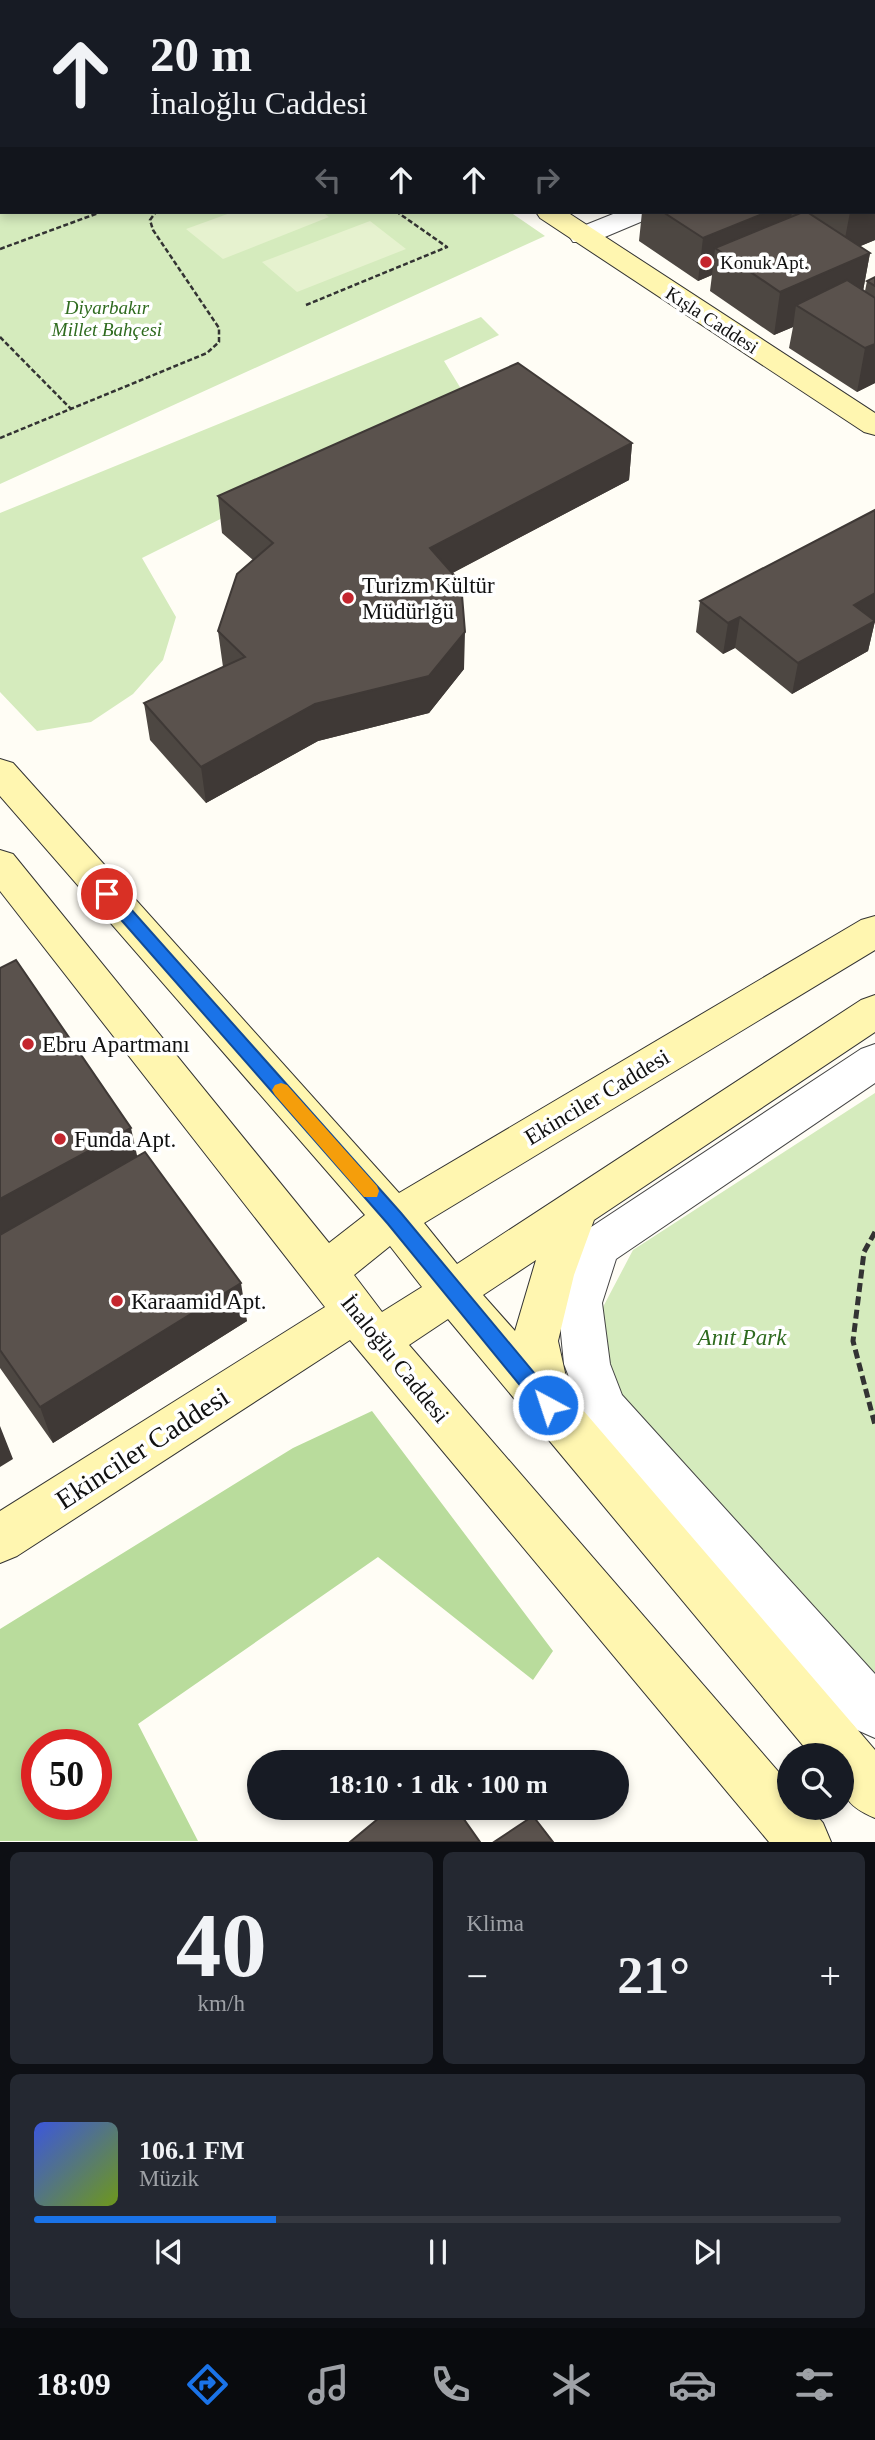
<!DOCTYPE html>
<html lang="tr">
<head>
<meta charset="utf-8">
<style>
	:root { --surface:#171b24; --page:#242831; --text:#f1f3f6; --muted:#9ea1a6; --line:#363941; --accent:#1a73e8 }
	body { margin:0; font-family:Georgia,serif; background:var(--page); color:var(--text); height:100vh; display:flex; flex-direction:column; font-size:26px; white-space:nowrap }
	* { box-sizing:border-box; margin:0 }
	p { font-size:23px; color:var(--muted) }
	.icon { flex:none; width:38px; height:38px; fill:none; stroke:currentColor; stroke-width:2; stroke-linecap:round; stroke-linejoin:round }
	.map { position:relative; height:1842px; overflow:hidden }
	.details { display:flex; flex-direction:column; gap:10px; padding:10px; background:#0d0f14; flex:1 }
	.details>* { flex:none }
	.banner { position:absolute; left:0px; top:0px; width:875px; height:214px; box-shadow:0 4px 10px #0003; background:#171b24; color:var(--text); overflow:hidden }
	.fabs { position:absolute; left:777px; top:1743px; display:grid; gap:14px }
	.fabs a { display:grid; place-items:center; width:77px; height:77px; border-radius:50%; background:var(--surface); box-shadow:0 4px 10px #0003; font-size:35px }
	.speed { position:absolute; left:21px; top:1729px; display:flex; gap:14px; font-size:35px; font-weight:700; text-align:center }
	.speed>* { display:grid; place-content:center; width:91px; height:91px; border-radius:50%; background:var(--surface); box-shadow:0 4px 10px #0003; line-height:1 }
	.speed .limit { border:10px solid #d22; background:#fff; color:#111 }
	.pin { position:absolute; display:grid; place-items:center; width:60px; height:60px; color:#fff; margin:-30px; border:4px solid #fff; border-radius:50%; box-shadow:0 2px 7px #0007 }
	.me { position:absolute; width:77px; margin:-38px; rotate:320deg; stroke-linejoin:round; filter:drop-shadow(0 0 5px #0008) }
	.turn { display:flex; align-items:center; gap:24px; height:147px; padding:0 35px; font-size:32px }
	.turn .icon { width:91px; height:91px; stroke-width:2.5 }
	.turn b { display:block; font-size:49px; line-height:60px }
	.lanes { display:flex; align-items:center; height:66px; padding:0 35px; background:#0003; justify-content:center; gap:35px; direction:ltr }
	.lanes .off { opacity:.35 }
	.big { font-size:52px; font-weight:700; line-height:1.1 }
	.details .card { flex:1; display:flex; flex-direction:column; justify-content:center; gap:10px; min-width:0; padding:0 24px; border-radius:10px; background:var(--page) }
	.details .dial { align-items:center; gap:0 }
	.dial b { font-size:91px; line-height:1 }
	.song { display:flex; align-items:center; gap:21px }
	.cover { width:84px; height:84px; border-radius:10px; background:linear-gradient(135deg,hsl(230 70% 55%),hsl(80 70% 35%)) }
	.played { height:7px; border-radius:4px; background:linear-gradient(90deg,var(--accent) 30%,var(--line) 30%) }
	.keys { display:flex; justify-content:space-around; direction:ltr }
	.heat { display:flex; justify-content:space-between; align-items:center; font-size:38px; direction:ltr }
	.details .tiles { flex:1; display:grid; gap:10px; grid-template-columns:1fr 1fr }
	.card:last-child { grid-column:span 2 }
	.trip { position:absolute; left:247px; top:1750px; width:382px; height:70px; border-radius:35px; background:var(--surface); box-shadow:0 4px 10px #0003; font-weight:700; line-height:70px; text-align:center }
	.tab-bar { display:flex; height:112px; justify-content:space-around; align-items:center; background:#090b0e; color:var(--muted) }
	.tab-bar .icon { width:49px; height:49px }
	.tab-bar .current { color:var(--accent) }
	.tab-bar b { font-size:32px; color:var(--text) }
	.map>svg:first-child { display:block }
</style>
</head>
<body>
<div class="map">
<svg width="875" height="1842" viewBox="0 0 875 1842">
	<rect width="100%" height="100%" fill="#fffdf5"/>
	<path fill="#d5ebbd" d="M0 0 199 2H2V212H510L545 236 0 484Z
		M481 317 499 335 444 361 466 397 142 558 176 617 163 660 133 694 91 722 37 731 0 692V513Z
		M875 1093V1679L621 1399 593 1326 633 1250Z"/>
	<path fill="#b9dc9c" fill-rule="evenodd" d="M372 1411 553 1651 533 1680 378 1557 138 1724 198 1841H0V1629L293 1448ZM37 1745H96V1804H37Z"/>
	<path fill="#e6f2cf" d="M233 212H322L329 217 223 259 186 229Z
		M370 221 406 249 297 292 262 262Z"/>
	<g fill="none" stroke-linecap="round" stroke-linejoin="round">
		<g stroke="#444" stroke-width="2">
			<path id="street" d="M574 0H599L600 2H576Z
				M655 0H682L654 2Z
				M618 212H654L650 218 593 242H573L569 236 573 230Z
				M875 1044V1083L616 1259 602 1303 610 1364 622 1395 875 1674V1738L857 1730 587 1424 564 1364 558 1303 582 1233 861 1049Z"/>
		</g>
		<g stroke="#333" stroke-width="2">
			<path id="secondary" d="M222 0H246L247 2H224Z
				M536 212H567L875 413V435L864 432 540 218Z
				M0 759 13 763 399 1193 861 920 875 916V950L424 1223 457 1264 861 1000 875 995V1032L594 1220 574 1275 558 1341 570 1395 875 1750V1818C839 1803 842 1790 842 1755H811L448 1319 409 1345 789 1784V1808H810L823 1823 831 1842H769L350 1340 17 1556 0 1563V1511L325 1307 0 891V850L13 854 329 1243 365 1215 0 796ZM390 1246 422 1287 382 1312 354 1275ZM536 1260 515 1331 483 1295Z"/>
		</g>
		<path stroke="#333" stroke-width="2.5" stroke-dasharray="5 2.5" stroke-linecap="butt" d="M103 0 106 2
			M158 0 160 2
			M0 249 101 212
			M306 305 447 247 397 212
			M0 337 71 409
			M0 438 207 353 219 342V328L153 230 150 220 156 212"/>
		<path stroke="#333" stroke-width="5" stroke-dasharray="9 4.5" stroke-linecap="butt" d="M875 1232 864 1252 853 1341 875 1425"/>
		<use href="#street" fill="#fff" fill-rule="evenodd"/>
		<use href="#secondary" fill="#fff6b0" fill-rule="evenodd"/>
	</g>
	<path fill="#4d4742" d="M292 0H581V2H295Z
		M696 0H875V91L873 92V2H695Z
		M875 112V240L860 246 870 253 863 291H865L867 281 875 277V383L857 392 789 348 793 327 774 335 710 291 712 275 698 281 639 241 642 212H873V113Z
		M632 443 629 480 452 573 464 669 429 713 318 741 206 803 150 740 144 703 223 667 218 631 253 560 222 533 218 496Z
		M700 601 874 620 875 621 868 651 792 694 735 648 723 654 696 632Z
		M0 968 137 1157 247 1321 53 1443 0 1368Z"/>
	<path fill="#3f3936" d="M345 0H413V2L340 1Z
		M534 0H581V2H529Z
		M814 0H833V2H809Z
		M873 53H875V91L873 92Z
		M875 200V240L842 254 850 212H873V201Z
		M767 212H792L787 243 715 248 712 275 698 281 703 238Z
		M870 253 862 296 796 305 793 327 774 335 780 292Z
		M875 344V383L857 392 865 348Z
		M632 443 629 480 430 585V548Z
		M875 593V620L847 635 854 605Z
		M740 617 735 648 723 654 728 623Z
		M875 621 868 651 792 694 798 663Z
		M465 632 464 669 429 713 318 741 206 803 201 767 315 704Z
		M131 1128 140 1169 0 1246V1199Z
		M241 1283 247 1321 53 1443 40 1407Z
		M0 1426 13 1459 0 1467Z"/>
	<path fill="#5a524d" stroke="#3f3936" stroke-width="2" d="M370 0H454L457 2H364Z
		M495 0H534L529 2H498Z
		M608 0H636L639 2H603Z
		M730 0H814L809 2H733Z
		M863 0H875V6L873 5V2H866Z
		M873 22 875 23V53H873Z
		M875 112V153L873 152V113Z
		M873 168 875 169V200L873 201Z
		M663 212H767L703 238Z
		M803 212H807L870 253 780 292 715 248Z
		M875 277V286L867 281Z
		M847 280 875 298V344L865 348 796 305Z
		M518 363 632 443 430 548 461 583 465 632 429 676 315 704 201 767 144 703 245 657 218 631 237 574 273 543 218 496Z
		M875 510V593L854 605 875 621 798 663 740 617 728 623 700 601Z
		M16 960 131 1128 0 1199V968Z
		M145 1152 241 1283 40 1407 0 1350V1235Z
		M391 1808H456L480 1842H350Z
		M533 1816 553 1842H494Z"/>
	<path fill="#1a73e8" stroke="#114b97" stroke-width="2" d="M107 888 113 889 401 1213 555 1398 558 1405 555 1411 548 1414 541 1411 388 1224 102 898V889Z"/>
	<path fill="#f59e0b" d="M281 1083 287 1085 377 1186 379 1191 377 1197H364L275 1095 272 1090 275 1085Z"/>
	<g fill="#c4262e" stroke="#fff" stroke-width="2.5">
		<circle cx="706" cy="262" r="7"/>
		<circle cx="348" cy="598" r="7"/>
		<circle cx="28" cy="1044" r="7"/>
		<circle cx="60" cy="1139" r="7"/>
		<circle cx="117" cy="1301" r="7"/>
	</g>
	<g text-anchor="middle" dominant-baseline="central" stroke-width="7" stroke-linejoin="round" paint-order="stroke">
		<g font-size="19" fill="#111" stroke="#fff" text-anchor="start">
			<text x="720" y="262">Konuk Apt.</text>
		</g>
		<g font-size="19" font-style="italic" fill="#2f6b1f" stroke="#fff">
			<text x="107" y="307">Diyarbakır<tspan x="107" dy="22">Millet Bahçesi</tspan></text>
		</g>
		<g font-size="19" fill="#111" stroke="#fff">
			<text transform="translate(712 320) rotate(33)">Kışla Caddesi</text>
		</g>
		<g font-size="23" fill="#111" stroke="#fff" text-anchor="start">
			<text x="362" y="585">Turizm Kültür<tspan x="362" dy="26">Müdürlğü</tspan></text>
			<text x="42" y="1044">Ebru Apartmanı</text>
			<text x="74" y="1139">Funda Apt.</text>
			<text x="131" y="1301">Karaamid Apt.</text>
		</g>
		<g font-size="23" fill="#111" stroke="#fff">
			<text transform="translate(597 1097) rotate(-31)">Ekinciler Caddesi</text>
			<text transform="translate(395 1359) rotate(51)">İnaloğlu Caddesi</text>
		</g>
		<g font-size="23" font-style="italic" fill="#2f6b1f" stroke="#fff">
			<text x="742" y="1337">Anıt Park</text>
		</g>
		<g font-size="28" fill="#111" stroke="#fff">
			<text transform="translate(142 1448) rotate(-33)">Ekinciler Caddesi</text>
		</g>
	</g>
</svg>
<div class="fabs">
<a><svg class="icon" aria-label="search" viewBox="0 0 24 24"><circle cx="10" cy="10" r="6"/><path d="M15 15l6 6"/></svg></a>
</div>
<div class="speed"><div class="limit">50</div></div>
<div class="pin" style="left:107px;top:894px;background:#d93025"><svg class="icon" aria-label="arrive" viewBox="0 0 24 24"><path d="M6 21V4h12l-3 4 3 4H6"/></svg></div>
<svg class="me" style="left:548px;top:1405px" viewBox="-20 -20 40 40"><circle r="17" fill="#1a73e8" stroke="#fff" stroke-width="3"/><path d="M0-11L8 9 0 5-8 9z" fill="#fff"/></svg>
<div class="trip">18:10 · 1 dk · 100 m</div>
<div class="banner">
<div class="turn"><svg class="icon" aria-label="ahead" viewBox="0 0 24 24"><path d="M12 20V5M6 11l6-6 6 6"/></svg><div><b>20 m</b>İnaloğlu Caddesi</div></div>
<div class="lanes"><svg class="icon off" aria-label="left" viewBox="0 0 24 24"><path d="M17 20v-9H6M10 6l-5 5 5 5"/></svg><svg class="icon" aria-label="ahead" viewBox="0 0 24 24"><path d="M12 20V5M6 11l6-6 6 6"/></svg><svg class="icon" aria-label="ahead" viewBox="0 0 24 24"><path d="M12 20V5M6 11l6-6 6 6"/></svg><svg class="icon off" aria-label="right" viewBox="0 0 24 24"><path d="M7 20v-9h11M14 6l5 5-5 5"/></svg></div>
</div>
</div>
<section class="details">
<div class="tiles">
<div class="card dial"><b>40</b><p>km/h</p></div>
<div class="card"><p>Klima</p>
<div class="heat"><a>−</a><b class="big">21°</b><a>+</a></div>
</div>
<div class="card">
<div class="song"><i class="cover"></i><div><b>106.1 FM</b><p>Müzik</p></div></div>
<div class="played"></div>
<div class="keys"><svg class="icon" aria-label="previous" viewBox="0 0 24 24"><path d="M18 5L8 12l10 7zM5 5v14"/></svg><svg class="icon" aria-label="pause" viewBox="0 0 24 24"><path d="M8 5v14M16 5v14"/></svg><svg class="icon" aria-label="next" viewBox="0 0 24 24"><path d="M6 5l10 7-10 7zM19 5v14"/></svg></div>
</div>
</div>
</section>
<nav class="tab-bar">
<b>18:09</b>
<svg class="icon current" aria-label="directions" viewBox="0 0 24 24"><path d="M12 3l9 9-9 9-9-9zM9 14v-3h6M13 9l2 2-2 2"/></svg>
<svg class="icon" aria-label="music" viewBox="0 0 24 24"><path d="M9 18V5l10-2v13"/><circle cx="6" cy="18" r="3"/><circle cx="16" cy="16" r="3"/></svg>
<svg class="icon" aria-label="phone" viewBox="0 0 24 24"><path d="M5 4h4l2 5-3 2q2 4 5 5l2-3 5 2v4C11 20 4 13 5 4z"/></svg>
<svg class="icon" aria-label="climate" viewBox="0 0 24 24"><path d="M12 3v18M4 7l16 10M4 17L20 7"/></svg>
<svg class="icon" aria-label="car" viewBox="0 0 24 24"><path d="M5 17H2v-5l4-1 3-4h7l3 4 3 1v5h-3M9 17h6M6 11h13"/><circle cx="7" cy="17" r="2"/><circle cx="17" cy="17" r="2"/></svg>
<svg class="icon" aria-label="filters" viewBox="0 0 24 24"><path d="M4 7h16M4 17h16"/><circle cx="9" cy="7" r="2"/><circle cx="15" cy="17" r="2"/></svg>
</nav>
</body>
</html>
